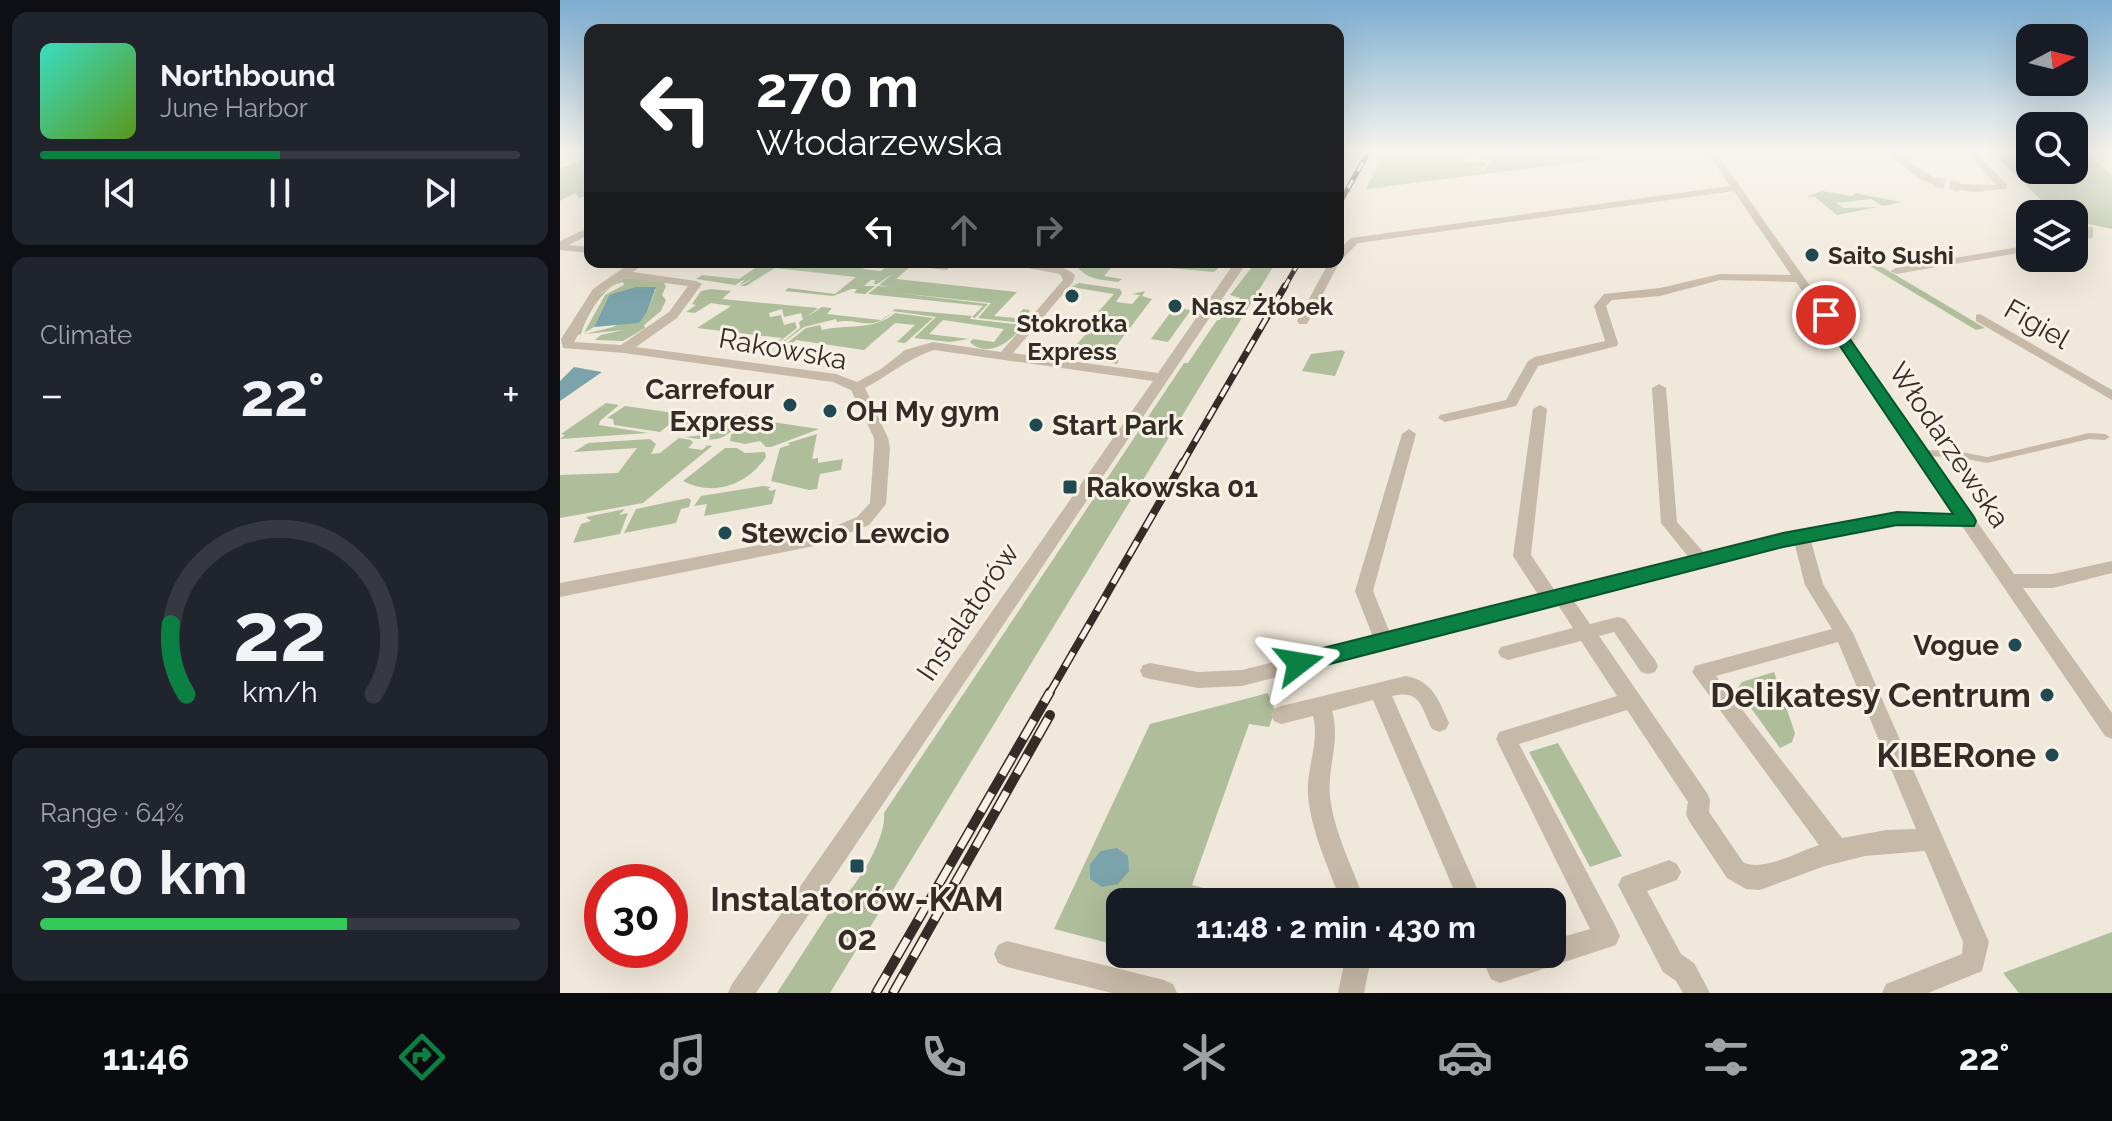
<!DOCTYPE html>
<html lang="en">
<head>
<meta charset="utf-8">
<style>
	:root { --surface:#171b24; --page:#20242c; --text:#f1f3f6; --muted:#9ea1a6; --line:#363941; --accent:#0b8043 }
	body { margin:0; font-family:Raleway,sans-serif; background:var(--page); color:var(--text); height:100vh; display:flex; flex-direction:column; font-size:30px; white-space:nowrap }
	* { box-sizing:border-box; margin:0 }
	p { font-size:26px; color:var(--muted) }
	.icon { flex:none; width:44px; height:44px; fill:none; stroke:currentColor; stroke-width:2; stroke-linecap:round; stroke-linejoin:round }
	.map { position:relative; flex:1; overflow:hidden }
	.sheet { display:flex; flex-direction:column; gap:12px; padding:12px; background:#0d0f14; width:560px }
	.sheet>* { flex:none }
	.guide { position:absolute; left:24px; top:24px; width:760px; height:244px; border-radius:16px; box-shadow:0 8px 32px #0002; background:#202124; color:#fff; overflow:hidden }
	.needle { width:52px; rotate:83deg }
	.controls { position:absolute; left:1456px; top:24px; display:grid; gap:16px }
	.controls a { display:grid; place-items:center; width:72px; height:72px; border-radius:16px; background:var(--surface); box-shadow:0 8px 32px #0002; font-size:40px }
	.speed { position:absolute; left:24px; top:864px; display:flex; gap:16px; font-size:40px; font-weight:700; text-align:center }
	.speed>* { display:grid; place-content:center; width:104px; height:104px; border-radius:50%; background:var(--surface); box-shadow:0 8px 32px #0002; line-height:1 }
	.speed .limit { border:12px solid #d22; background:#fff; color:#111 }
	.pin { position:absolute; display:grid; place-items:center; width:68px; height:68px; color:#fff; margin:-34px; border:4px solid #fff; border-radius:50%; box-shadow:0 2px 8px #0007 }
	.me { position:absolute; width:88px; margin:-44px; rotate:76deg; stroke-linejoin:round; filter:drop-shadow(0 0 6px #0008) }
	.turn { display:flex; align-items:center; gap:28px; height:168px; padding:0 40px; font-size:36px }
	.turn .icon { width:104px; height:104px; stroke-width:2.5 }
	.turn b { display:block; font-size:56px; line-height:68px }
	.lanes { display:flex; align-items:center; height:76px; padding:0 40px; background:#0003; justify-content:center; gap:40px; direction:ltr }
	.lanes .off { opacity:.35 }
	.big { font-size:60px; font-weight:700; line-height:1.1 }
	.sheet .tile { flex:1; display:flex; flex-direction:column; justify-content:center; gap:12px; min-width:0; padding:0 28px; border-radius:16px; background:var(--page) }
	.sheet .dial { align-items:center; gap:0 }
	.dial svg { height:208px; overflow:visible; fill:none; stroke:var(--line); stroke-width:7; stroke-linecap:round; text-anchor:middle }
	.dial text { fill:var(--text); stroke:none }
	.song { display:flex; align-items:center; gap:24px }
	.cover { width:96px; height:96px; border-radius:12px; background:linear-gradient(135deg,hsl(170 70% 55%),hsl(90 70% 35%)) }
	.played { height:8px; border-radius:4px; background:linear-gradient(90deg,var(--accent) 50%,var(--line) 50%) }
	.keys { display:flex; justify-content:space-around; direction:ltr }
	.heat { display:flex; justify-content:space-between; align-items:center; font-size:44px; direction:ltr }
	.charge { height:12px; border-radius:6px; background:linear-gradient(90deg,#34c759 64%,var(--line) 0) }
	.trip { position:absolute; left:546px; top:888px; width:460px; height:80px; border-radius:16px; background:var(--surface); box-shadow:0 8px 32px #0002; font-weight:700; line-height:80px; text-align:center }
	.tab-bar { display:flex; height:128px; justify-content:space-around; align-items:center; background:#090b0e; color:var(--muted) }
	.tab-bar .icon { width:56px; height:56px }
	.tab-bar .on { color:var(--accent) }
	.tab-bar b { font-size:36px; color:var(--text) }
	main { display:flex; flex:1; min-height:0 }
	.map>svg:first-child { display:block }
</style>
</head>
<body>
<main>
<section class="sheet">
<div class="tile">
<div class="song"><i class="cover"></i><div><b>Northbound</b><p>June Harbor</p></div></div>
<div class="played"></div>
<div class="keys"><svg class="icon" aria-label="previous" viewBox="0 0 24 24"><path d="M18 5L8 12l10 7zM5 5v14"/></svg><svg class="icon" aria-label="pause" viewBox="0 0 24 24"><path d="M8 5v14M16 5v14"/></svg><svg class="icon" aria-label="next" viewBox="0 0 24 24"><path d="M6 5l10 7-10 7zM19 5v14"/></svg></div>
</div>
<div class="tile"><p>Climate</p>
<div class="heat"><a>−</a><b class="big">22°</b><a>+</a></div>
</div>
<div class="tile dial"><svg viewBox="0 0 100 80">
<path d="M14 69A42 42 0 1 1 86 69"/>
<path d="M14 69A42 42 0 0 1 8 42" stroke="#0b8043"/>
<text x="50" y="56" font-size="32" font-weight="700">22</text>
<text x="50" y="72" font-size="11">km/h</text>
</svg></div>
<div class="tile"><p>Range · 64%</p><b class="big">320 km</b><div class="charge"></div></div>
</section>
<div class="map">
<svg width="1552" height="993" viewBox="0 0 1552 993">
	<rect width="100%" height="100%" fill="#f0e8da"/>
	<path fill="#aebe9b" d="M824 153H908L901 162 926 161 928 153H936L921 169 924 171 935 158 959 161 1051 153 1030 156 1035 160 806 189Z
		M1433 153H1470V170H1514V153H1526L1552 175V229L1514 221V214L1491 210Z
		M30 157V186L21 191 30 190V195L19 198 15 193 0 201V169Z
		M1262 191 1292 196 1295 193 1341 202 1323 206 1311 199 1276 203 1284 208 1318 207 1277 215 1255 197H1246Z
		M165 262H311L303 269 321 271 332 262H351L317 284H314L315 280H311L304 286H315L305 294 294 293 297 289H291L273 296 225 291 228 288 275 294 296 277 215 268 186 286H181L197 275 179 286 185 279 175 285 136 279 142 275 179 279 198 266Z
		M354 262 393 264 387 270 351 266 336 279 457 292 434 316 455 318 463 309 470 310 463 323 418 318 431 303 339 293 428 304 415 318 412 317 423 306 308 294 318 286 329 287 319 285 340 268Z
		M507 262H646L663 264 654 272 555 263 544 276 562 279 558 282C539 279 525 280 515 263Z
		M696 262H716L270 993H217L270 911C292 895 327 840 324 813L624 363H628L657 320H660L668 302H677L680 298 670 295Z
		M1317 264 1425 328 1416 330 1308 265Z
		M64 278 122 283 103 282 106 286 102 295 106 300 101 311 84 325 85 328 63 341 35 340 41 335 64 330 25 334 53 327 87 312 96 289 49 295 34 327 24 333 45 295 64 285 63 282C44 285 26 316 21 334L15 336 39 295Z
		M519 283 560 289 562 293 556 302 572 304 580 295 572 294 585 291 582 296 592 299 547 358 559 360 557 364 512 356 516 345 537 322 531 320 554 294 511 287Z
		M151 289 171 291 162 299 258 308 243 320 241 313 224 317 222 309 209 313 210 317 221 315 224 325 235 322 237 328 201 356 222 338 137 328 171 306 151 303 135 313 126 312 136 305 132 304 141 291Z
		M262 307 272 308 267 314 321 320 332 313C309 333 299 317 277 322L276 319 244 327 205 356 240 328 239 322Z
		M618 308 631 310 608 342 591 339 610 313H615Z
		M335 309 412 316 410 319 462 325C451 344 425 358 410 342L413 339 434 342 444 329 383 320 369 334 409 339 390 342 354 338 376 317 332 311Z
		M335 313 373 318 345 343 337 342 355 325 335 323 304 350 236 340 214 358H208L246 328 260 325 262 330C287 324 314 331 335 313Z
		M782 350 785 352 775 376 742 371 751 354Z
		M46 403 59 405 40 421 39 425 88 433 0 439 5 435 1 434Z
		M65 406 122 414 100 432 54 425 53 419 47 418Z
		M129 415 173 422 182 415 190 416C161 440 163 443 125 437L145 435 148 429 123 431 121 426 116 427Z
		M194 417 198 420 259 429 211 447H206L200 441 185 444 170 441 171 435Z
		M257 434 252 459 258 458V463L283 459 281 470 260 474 257 489 249 490 211 481 220 448 230 445 228 443Z
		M119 438 131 440 133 443 128 448 142 450 147 446 144 445 152 446 83 503 0 518V475L58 473 77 448 14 452 28 443 90 439 96 444 91 454 100 453Z
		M165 448H177L185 453 205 452 206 457C187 485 154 497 123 481Z
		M203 486 211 487 208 489 211 491 216 489 212 504 144 516 147 504 134 506 141 496Z
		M128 498 131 500 129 507 121 509 116 523 64 533 76 509Z
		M65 509 59 515 68 513 60 534 13 543 21 524 31 521 26 517Z
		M1214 672 1235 733 1232 742 1220 748 1177 689 1182 682Z
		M708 693 715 711 709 727 689 724 632 885 651 890 647 902H560V946L494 929 590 724Z
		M998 743 1062 856 1030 867 969 752Z
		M1552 932V993H1459L1443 973Z"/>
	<path fill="#7ba3ab" d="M76 287H96L87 312 79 323 34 327 49 295Z
		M14 367 42 372 0 401V381Z
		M557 848 568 856 569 871 558 884 542 887 530 879V864L541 851Z"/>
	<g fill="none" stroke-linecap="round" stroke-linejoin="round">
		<path stroke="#cac3b6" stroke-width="10" stroke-dasharray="10 5" stroke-linecap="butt" d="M1375 182 1400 187"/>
		<path fill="#c7b9a7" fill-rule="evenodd" d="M937 153C947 153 953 159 963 159 982 159 1000 153 1018 153 997 161 955 169 937 153Z
			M1529 433 1545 434 1550 437 1545 440 1529 439 1427 463 1397 457 1359 456 1354 453 1359 450 1397 451 1427 457Z"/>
		<path fill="#c7b9a7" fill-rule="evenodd" d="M1148 153H1156L1454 574H1493L1552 561V573L1493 588H1463L1552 713V739L1545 736 1402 526 1337 524 1251 541 1263 584 1293 633 1429 942 1422 971 1368 993H1322L1326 984 1402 954 1403 942 1365 851 1305 856 1265 866 1200 890 1186 889 1167 878 1129 821 1126 814 1128 802 1067 710 959 744 1056 927 1060 936 1056 945 940 983 931 979 920 954H992V940L1030 929 936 739 939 732 946 730 1057 696 1021 641 948 660 941 657 938 652 941 647 1013 628 998 605 682 686 638 688 590 679 583 677 580 671 583 665 590 663 638 672 682 670 813 637 795 591 842 434 849 429 856 434 813 591 830 633 979 596 953 556 973 409 980 405 987 409 971 555 995 591 1130 559 1101 523 1092 388 1099 384 1106 388 1117 522 1146 555 1241 531 1337 512 1394 515 1236 282 1160 280 1100 296 1052 300 1046 306 1058 343 1057 346 978 366 956 406 885 422 878 418 880 415 946 400 968 361 975 357 1045 341 1034 306 1044 294 1100 288 1160 274 1231 275 1174 191 798 243 780 261 747 324H739L737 321 769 262H778V250L791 238 1170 186ZM1235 545 1245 585 1272 629 1142 664 1135 666 1132 672 1259 845C1240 851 1201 873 1183 862L1149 812 1150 800 1147 793 1039 636 1054 632 1081 672 1088 674 1095 672 1098 666 1095 660 1065 619 1058 617 1030 624 1014 601ZM1278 642 1356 829 1326 830 1282 838 1156 676Z
			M1327 153H1337L1380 182 1375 185 1358 178Z
			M1408 153H1417L1447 185V189L1413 192 1397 189 1395 187 1400 184 1436 185Z
			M30 227V234L9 245 30 247V253L0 250V241Z
			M1525 227H1533V237L1514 244V238L1523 235Z
			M1470 245V251L1336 274 1330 271 1336 268Z
			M72 262H86L73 272 136 281 142 284 117 318 76 347 276 374 297 382 321 369 345 350 373 342 441 352 503 280 500 274 452 265 446 262C467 262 499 260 515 275L513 282 453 353 598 373 675 262H687L196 993H168L172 984 593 381 374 350C348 358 328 376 305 388L328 438 330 448 326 504 309 525 259 545 0 597V583L256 534 297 517 310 503 314 448V438L291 390 273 382 64 353 3 348 1 339 33 289ZM64 278 128 286 109 312 61 345 14 342 41 293Z
			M1420 314 1552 390V400L1416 321V315Z
			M846 676C873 681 879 701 889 723L886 729 879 732 872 729C861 707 861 689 832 696L923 902H899L813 700 772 711C781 741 767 766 770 796 774 833 793 868 805 902H781C769 868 751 832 748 795 746 768 760 743 753 716L721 724 714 721 711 715 714 709 721 706Z
			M1109 860 1117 864 1121 872 1117 880 1087 891 1121 954 1134 963 1150 993H1123L1116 981 1103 972 1058 885 1062 877Z
			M447 941 604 980 613 984 617 993H552L447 967 438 963 434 954 438 945Z
			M786 954H812L804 993H778Z"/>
		<g stroke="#342d27" stroke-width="5">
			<path id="rail-far3" d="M778 206 808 153
				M724 288 739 262"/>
		</g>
		<g stroke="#342d27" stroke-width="7">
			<path id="rail-far2" d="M622 464 725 286"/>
		</g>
		<g stroke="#342d27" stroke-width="8">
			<path id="rail-far1" d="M489 694 623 462"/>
		</g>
		<g stroke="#342d27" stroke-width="10">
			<path id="rail" d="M316 993 490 692
				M333 993 490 715"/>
		</g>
		<use href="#rail-far3" stroke="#f8f2e6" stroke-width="3" stroke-dasharray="10" stroke-linecap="butt"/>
		<use href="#rail-far2" stroke="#f8f2e6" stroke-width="4" stroke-dasharray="13" stroke-linecap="butt"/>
		<use href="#rail-far1" stroke="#f8f2e6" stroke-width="5" stroke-dasharray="16" stroke-linecap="butt"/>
		<use href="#rail" stroke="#f8f2e6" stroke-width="7" stroke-dasharray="21" stroke-linecap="butt"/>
	</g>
	<linearGradient id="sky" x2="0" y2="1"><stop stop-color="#7cadd0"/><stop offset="0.52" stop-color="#f8f5ee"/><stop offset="1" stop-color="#f8f5ee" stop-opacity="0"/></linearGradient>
	<rect width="1552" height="292" fill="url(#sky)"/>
	<path fill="#0b8043" stroke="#07532c" stroke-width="2" d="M1266 310 1271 312 1414 517 1416 521 1414 526 1337 525 1223 547 739 672 731 670 728 663 731 657 739 654 1223 533 1337 512 1393 514 1259 315Z"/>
	<g fill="#204952" stroke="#f8f2e6" stroke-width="3">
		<circle cx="1252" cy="255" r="8"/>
		<circle cx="512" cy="296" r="8"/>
		<circle cx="615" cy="306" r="8"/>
		<circle cx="230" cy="405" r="8"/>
		<circle cx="270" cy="411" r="8"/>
		<circle cx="476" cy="425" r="8"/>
		<rect x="502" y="479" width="16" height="16" rx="4"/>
		<circle cx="165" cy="533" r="8"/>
		<circle cx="1455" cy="645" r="8"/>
		<circle cx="1487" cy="695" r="8"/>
		<circle cx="1492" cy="755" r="8"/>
		<rect x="289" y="858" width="16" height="16" rx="4"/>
	</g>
	<g text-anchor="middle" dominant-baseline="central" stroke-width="6" stroke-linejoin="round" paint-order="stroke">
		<g font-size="24" font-weight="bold" fill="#342d27" stroke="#f8f2e6" text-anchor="start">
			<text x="1268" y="255">Saito Sushi</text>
			<text x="631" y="306">Nasz Żłobek</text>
			<text x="512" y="323" text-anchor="middle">Stokrotka<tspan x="512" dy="28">Express</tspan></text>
		</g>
		<g font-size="28" fill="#342d27" stroke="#f8f2e6">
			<text transform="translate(1477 324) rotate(30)">Figiel</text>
			<text transform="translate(223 349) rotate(10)">Rakowska</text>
			<text transform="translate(1389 445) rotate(56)">Włodarzewska</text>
			<text transform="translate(408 612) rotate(-56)">Instalatorów</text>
		</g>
		<g font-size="28" font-weight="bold" fill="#342d27" stroke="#f8f2e6" text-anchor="start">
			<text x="214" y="389" text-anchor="end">Carrefour<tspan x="214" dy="32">Express</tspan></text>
			<text x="286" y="411">OH My gym</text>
			<text x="492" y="425">Start Park</text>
			<text x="526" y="487">Rakowska 01</text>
			<text x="181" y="533">Stewcio Lewcio</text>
			<text x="1439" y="645" text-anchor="end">Vogue</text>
		</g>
		<g font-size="34" font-weight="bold" fill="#342d27" stroke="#f8f2e6" text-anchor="end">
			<text x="1471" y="695">Delikatesy Centrum</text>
			<text x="1476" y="755">KIBERone</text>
			<text x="297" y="899" text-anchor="middle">Instalatorów-KAM<tspan x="297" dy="39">02</tspan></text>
		</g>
	</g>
</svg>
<div class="controls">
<a><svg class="needle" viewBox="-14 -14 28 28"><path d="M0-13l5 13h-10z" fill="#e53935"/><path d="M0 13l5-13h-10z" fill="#9ea1a6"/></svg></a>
<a><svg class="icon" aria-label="search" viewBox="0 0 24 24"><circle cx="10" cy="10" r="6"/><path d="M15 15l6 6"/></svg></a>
<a><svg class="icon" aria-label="layers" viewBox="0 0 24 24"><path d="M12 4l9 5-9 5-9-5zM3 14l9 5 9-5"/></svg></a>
</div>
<div class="speed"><div class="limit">30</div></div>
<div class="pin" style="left:1266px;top:315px;background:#d93025"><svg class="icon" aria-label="arrive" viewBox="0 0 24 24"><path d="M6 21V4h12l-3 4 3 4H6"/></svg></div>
<svg class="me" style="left:739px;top:663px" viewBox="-20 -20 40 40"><path d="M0-17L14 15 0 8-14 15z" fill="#0b8043" stroke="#fff" stroke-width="4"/></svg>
<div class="trip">11:48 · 2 min · 430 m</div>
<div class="guide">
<div class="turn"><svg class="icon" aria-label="left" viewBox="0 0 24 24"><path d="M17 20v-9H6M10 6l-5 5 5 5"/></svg><div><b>270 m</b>Włodarzewska</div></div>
<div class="lanes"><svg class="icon" aria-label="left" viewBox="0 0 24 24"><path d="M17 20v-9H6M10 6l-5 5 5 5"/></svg><svg class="icon off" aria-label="ahead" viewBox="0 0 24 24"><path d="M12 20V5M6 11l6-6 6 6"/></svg><svg class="icon off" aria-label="right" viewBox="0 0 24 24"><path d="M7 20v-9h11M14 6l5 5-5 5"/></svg></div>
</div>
</div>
</main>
<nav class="tab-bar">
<b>11:46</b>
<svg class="icon on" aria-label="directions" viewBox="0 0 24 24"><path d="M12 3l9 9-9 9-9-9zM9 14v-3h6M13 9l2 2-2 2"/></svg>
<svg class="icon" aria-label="music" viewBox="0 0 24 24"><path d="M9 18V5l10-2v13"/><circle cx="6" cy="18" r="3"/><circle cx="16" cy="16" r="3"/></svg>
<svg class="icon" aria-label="phone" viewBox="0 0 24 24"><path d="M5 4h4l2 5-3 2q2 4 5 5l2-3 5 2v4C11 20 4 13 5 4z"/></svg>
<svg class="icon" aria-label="climate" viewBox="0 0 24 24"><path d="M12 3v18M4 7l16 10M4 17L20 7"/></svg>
<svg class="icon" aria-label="car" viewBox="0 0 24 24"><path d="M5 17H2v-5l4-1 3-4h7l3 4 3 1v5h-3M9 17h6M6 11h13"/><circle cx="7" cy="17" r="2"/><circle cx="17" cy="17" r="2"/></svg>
<svg class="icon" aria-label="filters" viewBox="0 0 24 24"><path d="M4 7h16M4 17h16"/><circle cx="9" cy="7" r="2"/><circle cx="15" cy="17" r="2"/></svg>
<b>22°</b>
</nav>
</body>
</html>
